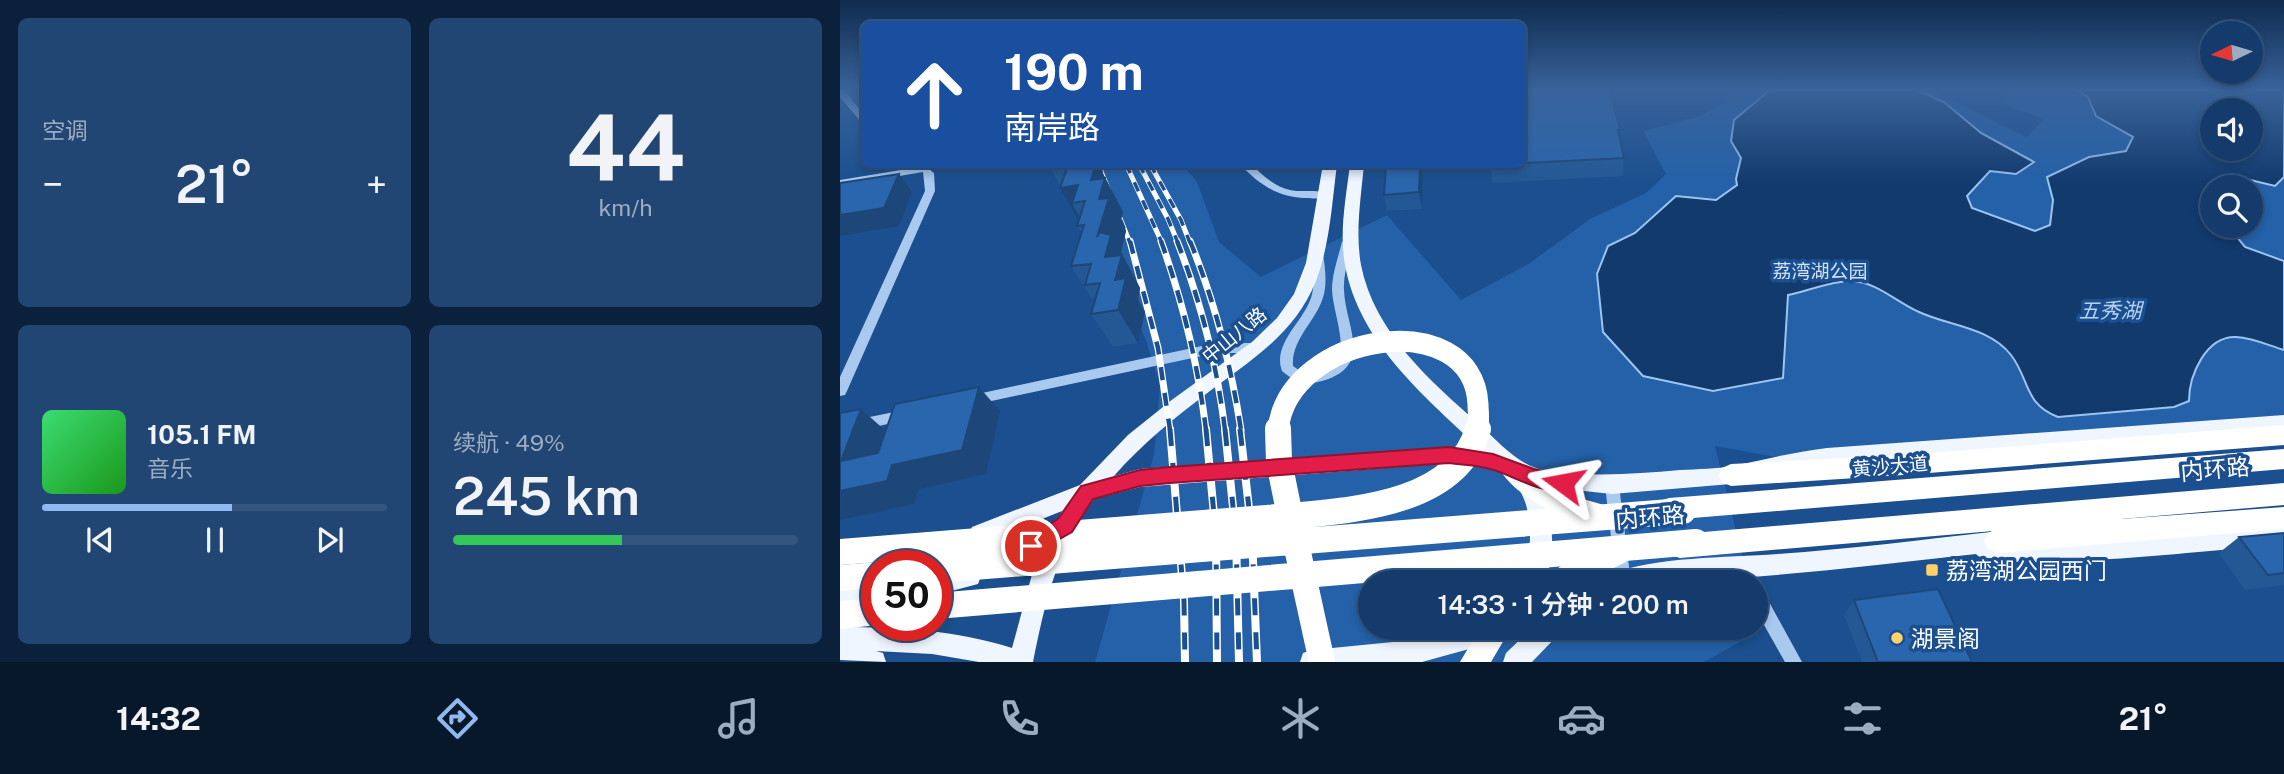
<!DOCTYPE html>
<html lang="zh">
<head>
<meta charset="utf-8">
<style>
	:root { --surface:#143b6b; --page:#214673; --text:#f1f3f6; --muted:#9dadc1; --line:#33557e; --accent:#90b9f0 }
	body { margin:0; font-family:"Public Sans","Noto Sans SC",sans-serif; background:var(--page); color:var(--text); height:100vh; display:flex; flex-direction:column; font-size:26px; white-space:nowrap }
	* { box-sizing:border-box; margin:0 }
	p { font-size:23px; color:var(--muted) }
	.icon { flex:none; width:38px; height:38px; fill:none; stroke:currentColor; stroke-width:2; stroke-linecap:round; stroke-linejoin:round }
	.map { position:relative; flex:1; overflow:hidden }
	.sheet { display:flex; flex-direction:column; gap:18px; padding:18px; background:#0b203b; width:840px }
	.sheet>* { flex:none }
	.banner { position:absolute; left:21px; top:21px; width:665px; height:147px; border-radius:10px; box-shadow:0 4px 10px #0003,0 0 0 2px var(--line); background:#1a4fa0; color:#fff; overflow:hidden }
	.needle { width:46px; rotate:265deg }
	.tools { position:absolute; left:1360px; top:21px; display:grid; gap:14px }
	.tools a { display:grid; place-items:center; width:63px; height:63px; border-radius:50%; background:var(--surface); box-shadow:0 4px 10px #0003,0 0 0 2px var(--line); font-size:35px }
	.speed { position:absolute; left:21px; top:550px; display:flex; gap:14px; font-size:35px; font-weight:700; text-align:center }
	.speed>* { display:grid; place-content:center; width:91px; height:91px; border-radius:50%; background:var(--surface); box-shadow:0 4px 10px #0003,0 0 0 2px var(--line); line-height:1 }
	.speed .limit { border:10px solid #d22; background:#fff; color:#111 }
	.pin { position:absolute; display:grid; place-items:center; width:60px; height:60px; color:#fff; margin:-30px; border:4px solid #fff; border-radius:50%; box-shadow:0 2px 7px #0007 }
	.me { position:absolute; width:77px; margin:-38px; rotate:283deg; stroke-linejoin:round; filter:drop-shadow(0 0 5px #0008) }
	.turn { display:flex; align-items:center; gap:24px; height:147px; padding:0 28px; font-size:32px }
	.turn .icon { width:91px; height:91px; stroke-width:2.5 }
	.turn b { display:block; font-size:49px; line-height:60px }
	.big { font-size:52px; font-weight:600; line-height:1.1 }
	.sheet .card { flex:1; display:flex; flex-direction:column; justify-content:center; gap:10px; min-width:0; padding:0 24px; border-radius:10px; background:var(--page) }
	.sheet .dial { align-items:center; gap:0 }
	.dial b { font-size:91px; line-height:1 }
	.song { display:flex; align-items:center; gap:21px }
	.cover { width:84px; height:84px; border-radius:10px; background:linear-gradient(135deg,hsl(140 70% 55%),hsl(120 70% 35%)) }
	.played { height:7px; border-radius:4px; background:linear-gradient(90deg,var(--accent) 55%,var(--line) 55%) }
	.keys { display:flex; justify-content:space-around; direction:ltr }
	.heat { display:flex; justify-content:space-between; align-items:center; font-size:38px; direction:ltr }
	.charge { height:10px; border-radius:5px; background:linear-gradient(90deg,#34c759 49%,var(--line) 0) }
	.sheet .tiles { flex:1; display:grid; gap:18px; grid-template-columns:repeat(2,1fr) }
	.trip { position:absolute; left:518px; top:570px; width:410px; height:70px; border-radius:35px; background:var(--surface); box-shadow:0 4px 10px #0003,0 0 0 2px var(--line); font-weight:600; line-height:70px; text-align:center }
	.menu { display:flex; height:112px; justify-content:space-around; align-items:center; background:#08182b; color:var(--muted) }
	.menu .icon { width:49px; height:49px }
	.menu .current { color:var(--accent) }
	.menu b { font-size:32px; color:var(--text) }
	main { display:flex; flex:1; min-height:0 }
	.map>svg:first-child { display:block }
</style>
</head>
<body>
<main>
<section class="sheet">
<div class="tiles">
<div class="card"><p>空调</p>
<div class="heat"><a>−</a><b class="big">21°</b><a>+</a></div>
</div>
<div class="card dial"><b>44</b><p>km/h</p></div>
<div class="card">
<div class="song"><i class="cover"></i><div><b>105.1 FM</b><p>音乐</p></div></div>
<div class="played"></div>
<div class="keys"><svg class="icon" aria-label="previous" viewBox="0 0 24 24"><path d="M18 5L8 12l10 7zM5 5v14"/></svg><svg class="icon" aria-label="pause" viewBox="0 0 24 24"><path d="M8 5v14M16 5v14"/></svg><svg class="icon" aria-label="next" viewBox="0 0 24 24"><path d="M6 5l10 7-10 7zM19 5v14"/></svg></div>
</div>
<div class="card"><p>续航 · 49%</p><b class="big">245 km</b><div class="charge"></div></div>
</div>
</section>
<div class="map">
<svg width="1444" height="662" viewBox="0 0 1444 662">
	<rect width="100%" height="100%" fill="#1b4f8f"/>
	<path fill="#2461a8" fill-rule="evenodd" d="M891 90H1091L1186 137 1204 119 1159 102 1172 90H1444V415L936 457 875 446 909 583H530V628H915V608L921 630 864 662H255L314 455 320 385 305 338 265 241 227 165H343L357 182 379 242 421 277 547 215 621 300 690 263 750 219 806 193 826 174 803 131 860 116 894 98ZM1372 110H1410V149H1372ZM1372 187H1410V226H1372Z"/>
	<path fill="#123a6d" stroke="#9cc4f0" stroke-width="2" fill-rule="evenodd" d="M930 90H1077L1104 102 1141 133 1194 162 1176 174 1150 171 1127 196 1132 208 1195 231 1210 225 1213 200 1207 177 1249 157 1286 151 1293 137 1256 116 1248 97 1236 90H1444V177L1435 186 1402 178 1398 187H1372V226H1388L1405 247 1444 261V350C1428 345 1413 338 1396 337 1366 336 1349 375 1349 401L1334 407 1218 417C1184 404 1190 380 1171 355 1149 327 1109 326 1079 312 1058 303 1035 281 1011 281 992 281 967 291 948 295L943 378 873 391 803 376 763 332 757 274 768 246 795 233 836 196 876 200 897 185 896 179 901 158 891 141 894 120ZM1372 110H1410V149H1372Z"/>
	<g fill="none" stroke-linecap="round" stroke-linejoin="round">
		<path fill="#a9c9ee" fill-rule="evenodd" d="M0 90H4L24 115V123L21 122 0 97Z
			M400 164H411C422 175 435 187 450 190 463 193 480 188 490 195 484 199 477 199 469 198 440 198 420 186 400 164Z
			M85 166 94 173 95 191 7 391 5 395 0 396V377L85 191 83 172 0 186V180Z
			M508 238 514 242C509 257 503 274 504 290 505 326 535 366 482 381 463 386 457 383 442 371 432 344 463 322 471 298 476 283 473 268 471 254L477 250 483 254C485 267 487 281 484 294 478 320 451 338 453 366L463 373C523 373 494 325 492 290 492 274 498 258 502 242Z
			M376 343H418L422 345 424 348 422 351 418 353H376L133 405 128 404 126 400 128 396 133 395Z
			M64 410 69 411 71 415 69 419 0 435V423Z
			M772 479 777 481 779 485 791 583H777L776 580 765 485 767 481Z
			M915 578 921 581 928 600 962 662H945L915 609V583H909Z
			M96 619 100 625C96 635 84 644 74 648L68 646 66 640C72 626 82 625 96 625Z"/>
		<path fill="#f0f6ff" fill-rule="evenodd" d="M483 164H497C492 203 490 244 476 281 455 334 410 361 366 394 333 419 301 445 274 476L300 469 609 447 642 451C588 399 519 344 505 265 499 232 506 198 510 164H524C521 198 515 232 521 265 534 332 591 382 639 424 660 443 679 467 708 471 752 477 796 474 840 470 858 469 876 469 893 466 925 459 955 452 987 448L1444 415V431L987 464 938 472 891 484 772 494 698 486C714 515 717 552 704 583H681C694 553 697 491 662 473 647 465 626 466 609 463L300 487 254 499C217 548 205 603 193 662H139L92 654 36 651 43 653 46 662 0 660V627C59 627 116 630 172 648L194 567 222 511 140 544 132 541 129 534 132 527 240 485 288 435 333 399 412 342 437 318 454 294 466 263Z
			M1164 521 1172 524 1175 531 1170 541 1212 543 1444 524V544C1404 547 1151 576 1136 554 1012 568 889 583 765 583L768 575C817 556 885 558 938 554 1009 549 1080 540 1151 532L1156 524Z
			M130 565 138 568 141 576 138 584 96 595V573Z
			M37 581V603L0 606V584Z
			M620 628H662L658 636 629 649 582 662H460L463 653 472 650 563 641Z
			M692 628H721L717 636 692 662H663L666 653Z"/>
		<path fill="#fff" fill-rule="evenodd" d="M1444 425V445L1063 475 891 486 882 482 879 475 882 468 891 464 1063 455Z
			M1444 449V469L829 520 820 517 816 509 820 501 829 498Z
			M672 459 729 495 764 505 768 513 764 521C736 531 672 495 660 469L663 462Z
			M1444 483V505L1281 519 1444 507V529L1157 553 1148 549 1144 541 1148 533 1153 531 840 558 831 555 827 546 831 537 840 534Z
			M777 541 786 544 790 553 786 562 744 583H707C716 560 755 549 777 541Z
			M37 562 45 565H37V588L0 591V565Z
			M37 598V625H39L0 629V601Z
			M640 628H671L651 662H620Z"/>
		<g stroke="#fff" stroke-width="5">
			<path id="rail-far2" d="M258 164 290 243
				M286 164 322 243
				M299 164 328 219 338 243
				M310 164 341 220 350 243"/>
		</g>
		<g stroke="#fff" stroke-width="7">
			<path id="rail-far1" d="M290 241 318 348 330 430
				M321 241C343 302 358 365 366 430
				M337 241C361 302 377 365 385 430
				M350 241C375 302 391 365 401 430"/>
		</g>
		<g stroke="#fff" stroke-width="8">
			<path id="rail" d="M330 429 344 601 345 662
				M366 429 376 536 377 662
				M385 429 396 536 399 662
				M400 429 412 535 417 662"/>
		</g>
		<use href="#rail-far2" stroke="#1b4f8f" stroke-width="3.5" stroke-dasharray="10" stroke-linecap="butt"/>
		<use href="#rail-far1" stroke="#1b4f8f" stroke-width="4.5" stroke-dasharray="13" stroke-linecap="butt"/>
		<use href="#rail" stroke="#1b4f8f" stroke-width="5" stroke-dasharray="17" stroke-linecap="butt"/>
		<path stroke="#fff" stroke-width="21" d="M438 430C448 332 633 304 638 404 638 413 640 422 637 430"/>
		<path stroke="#fff" stroke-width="26" d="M438 429 439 462 450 516
			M450 516 482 662
			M450 516C514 510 617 504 638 429
			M0 552 450 516
			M96 570 843 511
			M96 606 856 542"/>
	</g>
	<path fill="#245895" d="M682 90 780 130 779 137 784 158 783 176 652 183 651 164H682Z
		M208 164H258L283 212 281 220 286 231 281 252 300 288 298 300 305 312 298 343 273 347 251 314 255 301 254 299H252L231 266 242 233 237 226 239 220Z
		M546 164H583L582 209 547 211 544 195Z
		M1444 533V585L1405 590 1379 553 1399 537Z
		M1014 600 1132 662H1022L1004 615Z"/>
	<path fill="#1d4779" d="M231 164H258L283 212 281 220 286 231 281 252 300 288 298 300 305 312 298 343 278 310 275 280 265 257Z
		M580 164H583L582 209 579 192Z
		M59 174 72 192 59 226 0 236V215Z
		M238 185 245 201 232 203 242 221H239L220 188Z
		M139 387 160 411 146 474 79 489 74 504 0 520 1 461 21 409 48 433 52 465Z"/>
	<path fill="#2a66ad" stroke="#1d4779" stroke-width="2" d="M682 90H770L780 130H778L784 158 682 163Z
		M235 164H256L251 180 265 178 259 199 269 198 257 237 260 232 271 235 265 257 282 255 275 280 286 278 278 310 251 314 260 283 245 285 251 264 231 266 244 225 237 226 245 201 232 203 238 185 220 188 228 165Z
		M546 164H580L579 192 544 195Z
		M59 174 44 208 0 215V183Z
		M139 387 122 450 52 465 47 481 0 491V413L21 409 1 461 38 453 55 404Z
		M1444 533V573L1428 575 1399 537Z
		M1098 589 1132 662H1038L1014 600Z"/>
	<linearGradient id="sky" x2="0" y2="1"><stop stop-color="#0f2b4f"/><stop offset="0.49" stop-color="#39639b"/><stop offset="1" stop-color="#39639b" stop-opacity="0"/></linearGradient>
	<rect width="1444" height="183" fill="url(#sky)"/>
	<path fill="#e11d48" stroke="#92132f" stroke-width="2" d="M609 447 653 454 694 469 730 477 732 483 730 489C707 497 676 477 654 470 640 465 624 465 609 463L330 483 300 486 253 499 232 532 191 555 184 552 182 546 184 539 218 519 241 486 300 470 330 467Z"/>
	<g fill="#ffd166" stroke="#1b4f8f" stroke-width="2.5">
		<rect x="1085" y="563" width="14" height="14" rx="3.5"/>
		<circle cx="1057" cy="638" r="7"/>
	</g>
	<g text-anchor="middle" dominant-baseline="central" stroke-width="7" stroke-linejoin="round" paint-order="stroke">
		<g font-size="19" fill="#cfe3fa" stroke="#1b4f8f">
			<text x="980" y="271">荔湾湖公园</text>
		</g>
		<g font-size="19" fill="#fff" stroke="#1b4f8f">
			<text transform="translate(394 335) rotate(-39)">中山八路</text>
			<text transform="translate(1050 466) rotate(-5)">黄沙大道</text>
		</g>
		<g font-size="21" font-style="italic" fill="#b5d3f5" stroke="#1b4f8f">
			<text x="1270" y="310">五秀湖</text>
		</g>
		<g font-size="23" fill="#fff" stroke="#1b4f8f">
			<text transform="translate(1375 469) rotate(-5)">内环路</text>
			<text transform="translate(810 517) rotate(-5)">内环路</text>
		</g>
		<g font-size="23" fill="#fff" stroke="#1b4f8f" text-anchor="start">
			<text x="1106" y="570">荔湾湖公园西门</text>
			<text x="1071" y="638">湖景阁</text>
		</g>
	</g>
</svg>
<div class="tools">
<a><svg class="needle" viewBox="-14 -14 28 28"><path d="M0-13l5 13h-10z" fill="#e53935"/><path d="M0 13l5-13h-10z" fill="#9dadc1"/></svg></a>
<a><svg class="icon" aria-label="sound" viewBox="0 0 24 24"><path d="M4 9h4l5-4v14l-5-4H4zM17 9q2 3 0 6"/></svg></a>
<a><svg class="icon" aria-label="search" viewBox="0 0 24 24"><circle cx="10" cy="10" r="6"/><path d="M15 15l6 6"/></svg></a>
</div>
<div class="speed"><div class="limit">50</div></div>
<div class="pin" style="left:191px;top:546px;background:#d93025"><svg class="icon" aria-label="arrive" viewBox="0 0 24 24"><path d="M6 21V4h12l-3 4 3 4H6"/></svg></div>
<svg class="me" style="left:723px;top:483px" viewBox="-20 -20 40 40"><path d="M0-17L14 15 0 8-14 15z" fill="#e11d48" stroke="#fff" stroke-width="4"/></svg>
<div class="trip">14:33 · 1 分钟 · 200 m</div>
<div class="banner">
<div class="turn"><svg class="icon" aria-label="ahead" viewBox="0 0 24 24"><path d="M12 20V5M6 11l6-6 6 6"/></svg><div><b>190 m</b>南岸路</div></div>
</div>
</div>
</main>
<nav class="menu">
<b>14:32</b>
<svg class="icon current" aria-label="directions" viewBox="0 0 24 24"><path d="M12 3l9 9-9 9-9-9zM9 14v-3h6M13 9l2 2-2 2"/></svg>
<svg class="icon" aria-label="music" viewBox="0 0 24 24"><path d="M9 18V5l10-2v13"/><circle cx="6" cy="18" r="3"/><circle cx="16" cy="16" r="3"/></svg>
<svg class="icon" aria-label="phone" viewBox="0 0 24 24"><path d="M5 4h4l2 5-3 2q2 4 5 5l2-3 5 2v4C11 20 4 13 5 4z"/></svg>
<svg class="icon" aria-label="climate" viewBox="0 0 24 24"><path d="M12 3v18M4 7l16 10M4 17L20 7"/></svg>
<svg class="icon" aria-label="car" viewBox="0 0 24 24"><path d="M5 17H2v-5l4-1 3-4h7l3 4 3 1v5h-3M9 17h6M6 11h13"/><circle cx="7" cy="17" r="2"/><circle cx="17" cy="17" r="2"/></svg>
<svg class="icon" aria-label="filters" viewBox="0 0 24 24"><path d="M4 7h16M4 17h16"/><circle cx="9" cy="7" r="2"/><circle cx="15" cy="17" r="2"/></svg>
<b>21°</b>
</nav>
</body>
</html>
